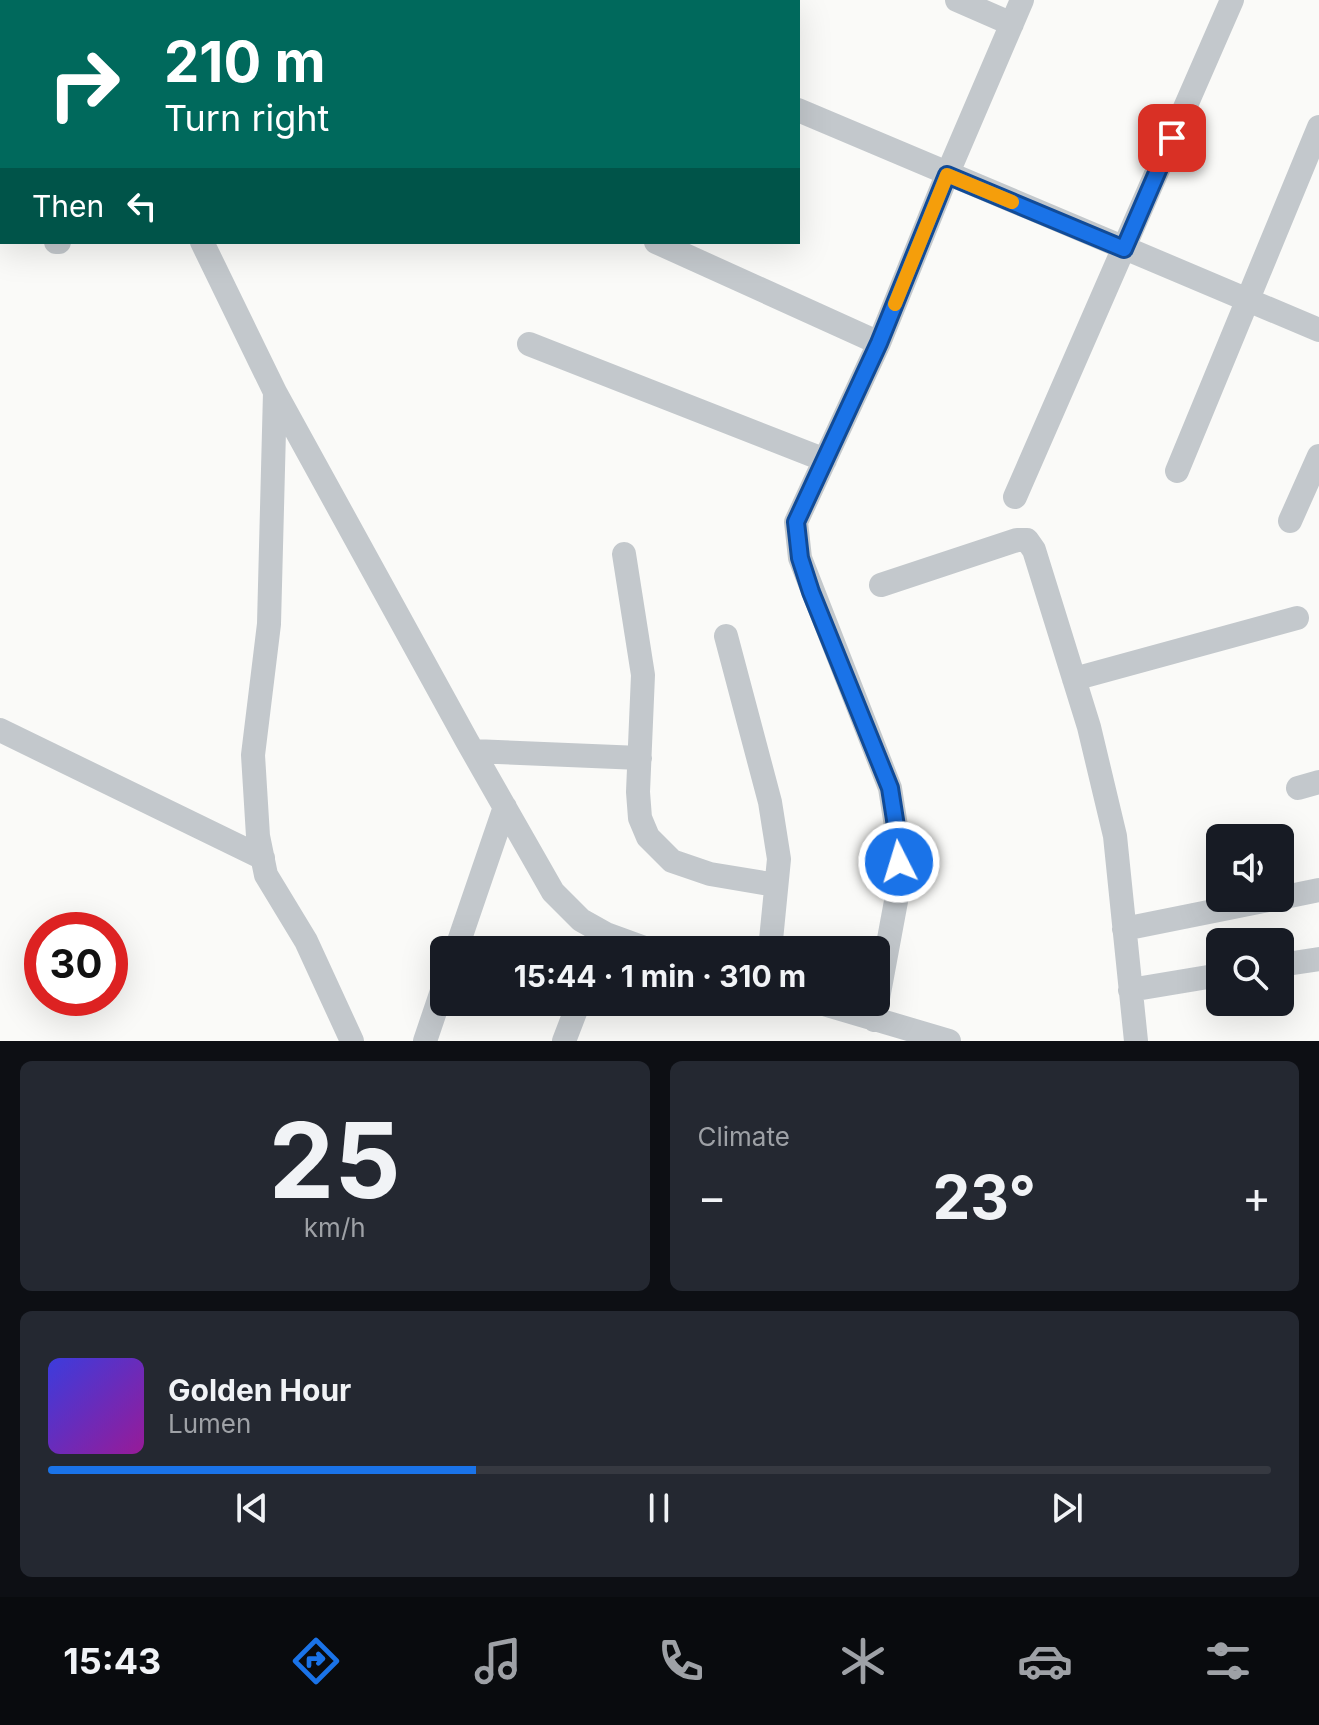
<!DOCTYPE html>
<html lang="en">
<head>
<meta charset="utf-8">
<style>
	:root { --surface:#171b24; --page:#242831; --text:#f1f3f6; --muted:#9ea1a6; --line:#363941; --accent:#1a73e8 }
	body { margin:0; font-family:Inter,sans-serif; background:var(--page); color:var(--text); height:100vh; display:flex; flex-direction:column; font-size:30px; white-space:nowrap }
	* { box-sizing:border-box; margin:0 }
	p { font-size:26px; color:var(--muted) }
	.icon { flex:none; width:44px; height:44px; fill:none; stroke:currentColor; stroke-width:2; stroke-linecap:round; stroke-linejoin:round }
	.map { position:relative; height:1041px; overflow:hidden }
	.drawer { display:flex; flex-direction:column; gap:20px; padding:20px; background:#0d0f14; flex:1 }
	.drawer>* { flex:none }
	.top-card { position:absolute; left:0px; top:0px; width:800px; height:244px; box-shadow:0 8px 32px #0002; background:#00695c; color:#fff; overflow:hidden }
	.buttons { position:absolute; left:1206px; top:824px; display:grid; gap:16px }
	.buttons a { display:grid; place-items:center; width:88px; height:88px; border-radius:12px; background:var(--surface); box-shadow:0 8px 32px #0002; font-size:40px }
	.speed { position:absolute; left:24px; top:912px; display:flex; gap:16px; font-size:40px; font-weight:700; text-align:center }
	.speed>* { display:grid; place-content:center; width:104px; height:104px; border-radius:50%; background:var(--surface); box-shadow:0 8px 32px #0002; line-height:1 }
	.speed .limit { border:12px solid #d22; background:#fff; color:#111 }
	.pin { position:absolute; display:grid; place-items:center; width:68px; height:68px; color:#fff; margin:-34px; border-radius:16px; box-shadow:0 4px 12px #0006 }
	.me { position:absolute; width:88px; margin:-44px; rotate:355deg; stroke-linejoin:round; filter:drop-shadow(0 0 6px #0008) }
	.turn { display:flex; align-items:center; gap:28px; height:168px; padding:0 32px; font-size:36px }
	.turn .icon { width:104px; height:104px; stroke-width:2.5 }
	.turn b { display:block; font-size:56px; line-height:68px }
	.then { display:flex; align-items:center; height:76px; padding:0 32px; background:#0003; gap:16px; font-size:30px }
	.big { font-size:60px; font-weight:700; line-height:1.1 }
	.drawer .tile { flex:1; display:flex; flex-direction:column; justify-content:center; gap:12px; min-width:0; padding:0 28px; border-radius:12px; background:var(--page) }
	.drawer .dial { align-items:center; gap:0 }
	.dial b { font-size:104px; line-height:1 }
	.song { display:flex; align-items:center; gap:24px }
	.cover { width:96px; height:96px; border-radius:12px; background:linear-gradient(135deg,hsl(240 70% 55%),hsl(300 70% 35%)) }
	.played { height:8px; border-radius:4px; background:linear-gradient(90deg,var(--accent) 35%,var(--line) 35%) }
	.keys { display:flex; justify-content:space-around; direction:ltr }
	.heat { display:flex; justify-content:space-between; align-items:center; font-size:44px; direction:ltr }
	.drawer .tiles { flex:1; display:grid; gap:20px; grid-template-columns:1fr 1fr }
	.tile:last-child { grid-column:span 2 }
	.trip { position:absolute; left:430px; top:936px; width:460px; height:80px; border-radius:12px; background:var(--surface); box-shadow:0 8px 32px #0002; font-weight:700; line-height:80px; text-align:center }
	.menu { display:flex; height:128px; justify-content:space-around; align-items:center; background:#090b0e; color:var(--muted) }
	.menu .icon { width:56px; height:56px }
	.menu .selected { color:var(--accent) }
	.menu b { font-size:36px; color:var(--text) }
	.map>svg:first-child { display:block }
</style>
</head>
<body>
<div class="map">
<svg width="1319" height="1041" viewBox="0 0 1319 1041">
	<rect width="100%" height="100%" fill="#fafaf8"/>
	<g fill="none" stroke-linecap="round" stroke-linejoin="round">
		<path stroke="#c3c8cc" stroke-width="24" d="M957 0 1012 24
			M240 2 241 0
			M667 2 668 0
			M0 55 2 57
			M798 110 1319 330
			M0 210 2 211
			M56 242H59
			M202 242 275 392 269 624 253 755 258 836 266 875 306 941 352 1041
			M656 242 879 343
			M529 344 825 460
			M275 392 467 741 553 892 581 920 606 934 650 950
			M1177 471 1319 127
			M1015 497 1232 0
			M1290 521 1319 456
			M624 554 643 675 638 792 640 818 648 837 672 861 710 874 776 885
			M881 585 1017 540H1027L1034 550 1089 727 1115 836 1136 1041
			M726 636 770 802 779 859 770 950
			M1074 679 1297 618
			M0 730 263 858
			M473 751 640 758
			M1298 788 1319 782
			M1280 898 1319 890
			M1124 929 1278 898
			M456 950 505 807
			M1280 965 1319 959
			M1130 990 1220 975
			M817 1002 949 1041
			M874 1020 899 885 898 839 890 788 800 558 796 522 879 343 947 175 1022 0
			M425 1041 444 985
			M564 1041 579 1002"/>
	</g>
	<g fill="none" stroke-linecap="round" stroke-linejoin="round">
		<g stroke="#114b97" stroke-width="20">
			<path id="route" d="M899 862 898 839 890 788 811 592 800 558 796 522 879 343 947 175 1124 249 1172 138"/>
		</g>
		<use href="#route" stroke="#1a73e8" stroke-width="14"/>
		<path stroke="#f59e0b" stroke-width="14" d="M895 304 947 175 1012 202"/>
	</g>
</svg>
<div class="buttons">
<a><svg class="icon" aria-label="sound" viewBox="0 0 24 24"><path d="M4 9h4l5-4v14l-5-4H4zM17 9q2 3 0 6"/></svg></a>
<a><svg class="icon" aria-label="search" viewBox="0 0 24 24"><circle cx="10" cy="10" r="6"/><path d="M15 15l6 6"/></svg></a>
</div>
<div class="speed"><div class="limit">30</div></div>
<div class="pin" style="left:1172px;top:138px;background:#d93025"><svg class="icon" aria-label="arrive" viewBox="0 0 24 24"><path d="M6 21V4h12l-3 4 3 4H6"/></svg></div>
<svg class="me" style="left:899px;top:862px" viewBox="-20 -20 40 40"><circle r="17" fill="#1a73e8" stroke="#fff" stroke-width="3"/><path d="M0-11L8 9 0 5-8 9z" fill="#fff"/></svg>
<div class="trip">15:44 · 1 min · 310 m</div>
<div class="top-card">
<div class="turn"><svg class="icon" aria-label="right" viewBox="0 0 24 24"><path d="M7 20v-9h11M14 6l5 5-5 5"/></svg><div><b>210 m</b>Turn right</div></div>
<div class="then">Then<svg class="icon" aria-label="left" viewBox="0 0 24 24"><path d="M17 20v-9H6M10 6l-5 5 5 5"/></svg></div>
</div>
</div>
<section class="drawer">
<div class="tiles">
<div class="tile dial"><b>25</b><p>km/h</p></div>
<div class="tile"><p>Climate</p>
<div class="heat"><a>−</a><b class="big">23°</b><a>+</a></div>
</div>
<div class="tile">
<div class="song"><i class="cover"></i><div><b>Golden Hour</b><p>Lumen</p></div></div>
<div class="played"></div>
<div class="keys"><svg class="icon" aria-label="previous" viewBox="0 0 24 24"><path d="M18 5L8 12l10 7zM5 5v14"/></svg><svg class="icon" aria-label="pause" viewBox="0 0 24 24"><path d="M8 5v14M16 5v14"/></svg><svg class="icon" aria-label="next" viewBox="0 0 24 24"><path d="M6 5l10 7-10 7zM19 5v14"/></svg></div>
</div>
</div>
</section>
<nav class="menu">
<b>15:43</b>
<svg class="icon selected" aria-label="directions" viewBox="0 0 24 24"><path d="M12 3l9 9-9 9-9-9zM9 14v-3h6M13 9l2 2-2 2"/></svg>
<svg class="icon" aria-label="music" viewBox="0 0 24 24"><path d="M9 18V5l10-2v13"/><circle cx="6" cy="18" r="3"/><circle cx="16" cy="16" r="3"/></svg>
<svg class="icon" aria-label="phone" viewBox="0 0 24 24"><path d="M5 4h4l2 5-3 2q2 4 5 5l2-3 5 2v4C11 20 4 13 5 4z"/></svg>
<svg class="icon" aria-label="climate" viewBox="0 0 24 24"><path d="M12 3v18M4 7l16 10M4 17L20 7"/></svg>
<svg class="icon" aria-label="car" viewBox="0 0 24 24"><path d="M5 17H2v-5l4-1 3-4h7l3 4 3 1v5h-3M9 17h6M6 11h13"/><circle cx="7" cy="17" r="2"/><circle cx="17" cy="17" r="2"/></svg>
<svg class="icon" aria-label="filters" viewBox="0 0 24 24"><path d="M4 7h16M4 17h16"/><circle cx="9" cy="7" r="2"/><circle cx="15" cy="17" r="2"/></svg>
</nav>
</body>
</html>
